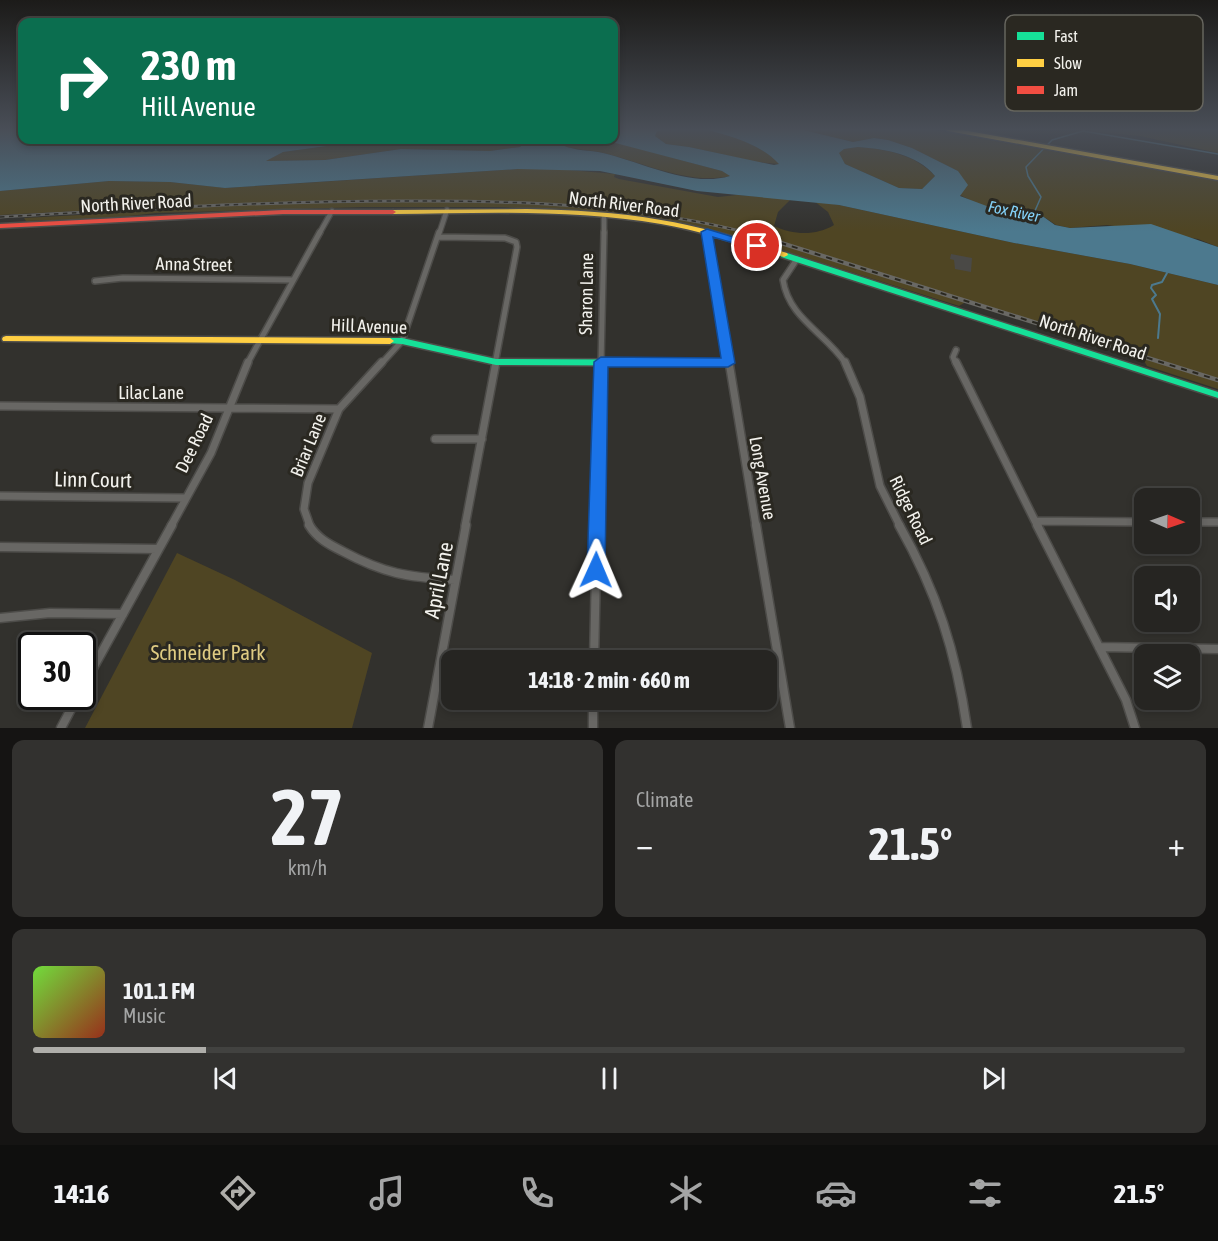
<!DOCTYPE html>
<html lang="en">
<head>
<meta charset="utf-8">
<style>
	:root { --surface:#262522; --page:#32312f; --text:#f1f3f6; --muted:#a4a5a5; --line:#424240; --accent:#afaeaa }
	body { margin:0; font-family:"Asap Condensed",sans-serif; background:var(--page); color:var(--text); height:100vh; display:flex; flex-direction:column; font-size:22px; white-space:nowrap }
	* { box-sizing:border-box; margin:0 }
	p { font-size:20px; color:var(--muted) }
	.icon { flex:none; width:33px; height:33px; fill:none; stroke:currentColor; stroke-width:2; stroke-linecap:round; stroke-linejoin:round }
	.map { position:relative; height:728px; overflow:hidden }
	.sheet { display:flex; flex-direction:column; gap:12px; padding:12px; background:#151413; flex:1 }
	.sheet>* { flex:none }
	.banner { position:absolute; left:18px; top:18px; width:600px; height:126px; border-radius:12px; box-shadow:0 3px 9px #0003,0 0 0 2px var(--line); background:#0b6e4f; color:#fff; overflow:hidden }
	.needle { width:39px; rotate:92deg }
	.fabs { position:absolute; left:1134px; top:488px; display:grid; gap:12px }
	.fabs a { display:grid; place-items:center; width:66px; height:66px; border-radius:12px; background:var(--surface); box-shadow:0 3px 9px #0003,0 0 0 2px var(--line); font-size:30px }
	.speed { position:absolute; left:18px; top:632px; display:flex; gap:12px; font-size:30px; font-weight:700; text-align:center }
	.speed>* { display:grid; place-content:center; width:78px; height:78px; border-radius:50%; background:var(--surface); box-shadow:0 3px 9px #0003,0 0 0 2px var(--line); line-height:1 }
	.speed .limit { border:3px solid #111; border-radius:9px; background:#fff; color:#111 }
	.pin { position:absolute; display:grid; place-items:center; width:51px; height:51px; color:#fff; margin:-26px; border:3px solid #fff; border-radius:50%; box-shadow:0 2px 6px #0007 }
	.me { position:absolute; width:66px; margin:-33px; rotate:1deg; stroke-linejoin:round; filter:drop-shadow(0 0 4px #0008) }
	.turn { display:flex; align-items:center; gap:21px; height:126px; padding:0 24px; font-size:27px }
	.turn .icon { width:78px; height:78px; stroke-width:2.5 }
	.turn b { display:block; font-size:42px; line-height:51px }
	.big { font-size:45px; font-weight:700; line-height:1.1 }
	.sheet .tile { flex:1; display:flex; flex-direction:column; justify-content:center; gap:9px; min-width:0; padding:0 21px; border-radius:12px; background:var(--page) }
	.sheet .dial { align-items:center; gap:0 }
	.dial b { font-size:78px; line-height:1 }
	.song { display:flex; align-items:center; gap:18px }
	.cover { width:72px; height:72px; border-radius:9px; background:linear-gradient(135deg,hsl(100 70% 55%),hsl(10 70% 35%)) }
	.played { height:6px; border-radius:3px; background:linear-gradient(90deg,var(--accent) 15%,var(--line) 15%) }
	.keys { display:flex; justify-content:space-around; direction:ltr }
	.heat { display:flex; justify-content:space-between; align-items:center; font-size:33px; direction:ltr }
	.sheet .tiles { flex:1; display:grid; gap:12px; grid-template-columns:1fr 1fr }
	.tile:last-child { grid-column:span 2 }
	.trip { position:absolute; left:441px; top:650px; width:336px; height:60px; border-radius:12px; background:var(--surface); box-shadow:0 3px 9px #0003,0 0 0 2px var(--line); font-weight:700; line-height:60px; text-align:center }
	.tabs { display:flex; height:96px; justify-content:space-around; align-items:center; background:#0f0f0e; color:var(--muted) }
	.tabs .icon { width:42px; height:42px }
	.tabs .selected { color:var(--accent) }
	.tabs b { font-size:27px; color:var(--text) }
	.map>svg:first-child { display:block }
</style>
</head>
<body>
<div class="map">
<svg width="1218" height="728" viewBox="0 0 1218 728">
	<rect width="100%" height="100%" fill="#32312d"/>
	<path fill="#4f4523" d="M670 129C681 129 693 128 703 129 726 131 765 148 780 164L757 162 689 147 666 144 655 136 656 131Z
		M799 129H928L1218 181V247L1198 239 1107 225 1070 228 1056 225 1034 210C1001 226 990 209 960 195L958 171 912 148 888 140 874 138 853 142Z
		M1088 129H1218V153L1140 136 1090 131Z
		M371 140H527L520 147 490 151 401 149 325 160 265 161 283 152Z
		M567 140H606L722 171 731 176C687 185 645 163 604 153 592 150 579 150 567 147L562 145Z
		M858 147C886 149 916 155 935 176L922 189 899 188 845 164 838 153 844 149Z
		M518 169H557L615 174 614 177 619 179 718 197 737 195 791 199 778 212 774 226C793 235 816 236 834 225L828 212 814 201 839 205 1014 243 1130 264 1218 285V389L1147 366 1141 356 969 300 959 306 736 236 663 220 608 213 499 207H363L156 213 111 218 26 221 24 218 191 209 197 205 0 215V191L109 181 170 182 226 188Z
		M177 553 235 580 372 653 352 728H85Z"/>
	<path fill="#4c798e" fill-rule="evenodd" d="M0 129H22V140H371L283 152 266 161 325 160 401 149 490 151 520 147 527 140H567L562 145C575 151 590 150 603 153 642 162 690 188 730 176L722 171 604 140H614V129H670L657 131 655 136 666 144 689 147 774 165 779 164C761 144 730 136 705 129H799L853 142 874 138 888 140 912 148 958 171 968 185 960 196 992 208 995 214 1019 218 1034 210 1055 225 1070 228 1151 224 1218 247V285L1130 264 1014 243 839 205 697 191 600 171 518 169 225 188 170 182 109 181 0 191ZM858 147C885 149 917 154 935 176L922 189 899 188 845 164 839 153 844 149Z"/>
	<g fill="none" stroke-linecap="round" stroke-linejoin="round">
		<path stroke="#4c798e" stroke-width="1.5" d="M1034 213 1041 197 1028 176 1026 167 1052 140 1083 131 1218 154"/>
		<path stroke="#4c798e" stroke-width="2" d="M1158 338 1160 314 1152 299 1156 295 1151 288 1152 285 1162 282 1167 273"/>
	</g>
	<path fill="#4a4946" d="M951 254 972 258 971 272 955 269 954 260 950 259Z"/>
	<g fill="none" stroke-linecap="round" stroke-linejoin="round">
		<g stroke="#4d4c49" stroke-width="7">
			<path id="street-far3" d="M319 234 332 211
				M439 234 447 210
				M604 234V216"/>
		</g>
		<g stroke="#4d4c49" stroke-width="8">
			<path id="street-far2" d="M707 232 729 364
				M439 237 505 238 516 242 517 247 495 364
				M797 259 783 280C789 319 826 333 846 364
				M95 281 123 278 293 280
				M956 350 953 357 956 364
				M247 364 320 232
				M381 364 402 341 439 232
				M601 364 604 232"/>
		</g>
		<g stroke="#4d4c49" stroke-width="10">
			<path id="street-far1" d="M729 362 756 526
				M845 362 860 397 880 486 900 526
				M956 362 1035 521
				M0 406 339 409
				M435 439H482
				M0 496 185 498
				M1190 522H1218
				M171 526 211 453 248 362
				M310 526 304 509 308 483 339 409 382 362
				M465 526 496 362
				M597 526 601 362
				M1038 526 1035 521 1144 522"/>
		</g>
		<g stroke="#4d4c49" stroke-width="11">
			<path id="street" d="M309 525C317 538 328 544 342 551 385 574 407 577 455 580
				M756 525 790 728
				M899 525C937 592 956 652 967 728
				M1037 525 1126 700 1135 728
				M0 547 158 549
				M0 618 50 613 123 614
				M1099 647 1218 649
				M594 660 597 525
				M82 688 172 525
				M593 699V728
				M61 728 78 696
				M428 728 466 525"/>
		</g>
		<g stroke="#4d4c49" stroke-width="3">
			<path id="fast" d="M781 253H787L1218 392V398L781 257Z
				M390 338H402L496 359 728 360 732 363 728 366 496 365 402 344 387 343 386 341Z"/>
		</g>
		<g stroke="#4d4c49" stroke-width="3">
			<path id="slow" d="M945 129H957L1218 176V180L948 131Z
				M527 209C572 210 617 212 661 220 704 227 746 240 787 253L788 255 784 257C743 246 703 231 661 224 573 209 482 213 393 214L390 212 393 210Z
				M6 336 390 338 394 341 390 344 3 341 2 339 3 337Z"/>
		</g>
		<g stroke="#4d4c49" stroke-width="3">
			<path id="jam" d="M283 210H393L396 212 393 214H283L0 228V224Z"/>
		</g>
		<use href="#street-far3" stroke="#686764" stroke-width="4.5"/>
		<use href="#street-far2" stroke="#686764" stroke-width="5"/>
		<use href="#street-far1" stroke="#686764" stroke-width="7"/>
		<use href="#street" stroke="#686764" stroke-width="8"/>
		<use href="#fast" fill="#16e098" fill-rule="evenodd"/>
		<use href="#slow" fill="#ffcf43" fill-rule="evenodd"/>
		<use href="#jam" fill="#f24e42" fill-rule="evenodd"/>
		<g stroke="#696864" stroke-width="3">
			<path id="rail-far1" d="M0 217C141 209 282 200 423 201 534 201 644 206 752 234"/>
		</g>
		<g stroke="#696864" stroke-width="4.5">
			<path id="rail" d="M746 232 1218 380"/>
		</g>
		<use href="#rail-far1" stroke="#2a2821" stroke-width="1.5" stroke-dasharray="4.5" stroke-linecap="butt"/>
		<use href="#rail" stroke="#2a2821" stroke-width="2" stroke-dasharray="6" stroke-linecap="butt"/>
	</g>
	<linearGradient id="sky" x2="0" y2="1"><stop stop-color="#1c1b19"/><stop offset="0.56" stop-color="#494e57"/><stop offset="1" stop-color="#494e57" stop-opacity="0"/></linearGradient>
	<rect width="1218" height="231" fill="url(#sky)"/>
	<path fill="#1a73e8" stroke="#114b97" stroke-width="1.5" d="M707 229 763 246 757 250 713 237 735 363 728 367H608L605 570 603 575 596 578 590 575 587 570 594 362 601 357 721 358 701 232Z"/>
	<g text-anchor="middle" dominant-baseline="central" stroke-width="6" stroke-linejoin="round" paint-order="stroke">
		<g font-size="16" font-style="italic" fill="#84d2f9" stroke="#2a2821">
			<text transform="translate(1014 211) rotate(12)">Fox River</text>
		</g>
		<g font-size="18" fill="#f3f2ed" stroke="#2a2821">
			<text transform="translate(136 203) rotate(-3)">North River Road</text>
			<text transform="translate(624 204) rotate(7)">North River Road</text>
			<text transform="translate(194 264) rotate(1)">Anna Street</text>
			<text transform="translate(586 294) rotate(-89)">Sharon Lane</text>
			<text transform="translate(369 326) rotate(2)">Hill Avenue</text>
			<text transform="translate(1093 337) rotate(18)">North River Road</text>
			<text x="151" y="392">Lilac Lane</text>
			<text transform="translate(194 443) rotate(-64)">Dee Road</text>
			<text transform="translate(308 445) rotate(-68)">Briar Lane</text>
			<text transform="translate(763 478) rotate(80)">Long Avenue</text>
			<text transform="translate(911 510) rotate(64)">Ridge Road</text>
		</g>
		<g font-size="21" fill="#f3f2ed" stroke="#2a2821">
			<text transform="translate(93 479) rotate(1)">Linn Court</text>
			<text transform="translate(438 580) rotate(-79)">April Lane</text>
		</g>
		<g font-size="21" fill="#dfcb82" stroke="#2a2821">
			<text x="208" y="652">Schneider Park</text>
		</g>
	</g>
	<rect x="1005" y="15" width="198" height="96" rx="9" fill="#2a2821" stroke="#66655e" stroke-width="1.5"/>
	<rect x="1017" y="32" width="27" height="8" fill="#16e098"/>
	<rect x="1017" y="59" width="27" height="8" fill="#ffcf43"/>
	<rect x="1017" y="86" width="27" height="8" fill="#f24e42"/>
	<g font-size="16" fill="#f3f2ed">
		<text x="1054" y="42">Fast</text>
		<text x="1054" y="69">Slow</text>
		<text x="1054" y="96">Jam</text>
	</g>
</svg>
<div class="fabs">
<a><svg class="needle" viewBox="-14 -14 28 28"><path d="M0-13l5 13h-10z" fill="#e53935"/><path d="M0 13l5-13h-10z" fill="#a4a5a5"/></svg></a>
<a><svg class="icon" aria-label="sound" viewBox="0 0 24 24"><path d="M4 9h4l5-4v14l-5-4H4zM17 9q2 3 0 6"/></svg></a>
<a><svg class="icon" aria-label="layers" viewBox="0 0 24 24"><path d="M12 4l9 5-9 5-9-5zM3 14l9 5 9-5"/></svg></a>
</div>
<div class="speed"><div class="limit">30</div></div>
<div class="pin" style="left:757px;top:246px;background:#d93025"><svg class="icon" aria-label="arrive" viewBox="0 0 24 24"><path d="M6 21V4h12l-3 4 3 4H6"/></svg></div>
<svg class="me" style="left:596px;top:570px" viewBox="-20 -20 40 40"><path d="M0-17L14 15 0 8-14 15z" fill="#1a73e8" stroke="#fff" stroke-width="4"/></svg>
<div class="trip">14:18 · 2 min · 660 m</div>
<div class="banner">
<div class="turn"><svg class="icon" aria-label="right" viewBox="0 0 24 24"><path d="M7 20v-9h11M14 6l5 5-5 5"/></svg><div><b>230 m</b>Hill Avenue</div></div>
</div>
</div>
<section class="sheet">
<div class="tiles">
<div class="tile dial"><b>27</b><p>km/h</p></div>
<div class="tile"><p>Climate</p>
<div class="heat"><a>−</a><b class="big">21.5°</b><a>+</a></div>
</div>
<div class="tile">
<div class="song"><i class="cover"></i><div><b>101.1 FM</b><p>Music</p></div></div>
<div class="played"></div>
<div class="keys"><svg class="icon" aria-label="previous" viewBox="0 0 24 24"><path d="M18 5L8 12l10 7zM5 5v14"/></svg><svg class="icon" aria-label="pause" viewBox="0 0 24 24"><path d="M8 5v14M16 5v14"/></svg><svg class="icon" aria-label="next" viewBox="0 0 24 24"><path d="M6 5l10 7-10 7zM19 5v14"/></svg></div>
</div>
</div>
</section>
<nav class="tabs">
<b>14:16</b>
<svg class="icon selected" aria-label="directions" viewBox="0 0 24 24"><path d="M12 3l9 9-9 9-9-9zM9 14v-3h6M13 9l2 2-2 2"/></svg>
<svg class="icon" aria-label="music" viewBox="0 0 24 24"><path d="M9 18V5l10-2v13"/><circle cx="6" cy="18" r="3"/><circle cx="16" cy="16" r="3"/></svg>
<svg class="icon" aria-label="phone" viewBox="0 0 24 24"><path d="M5 4h4l2 5-3 2q2 4 5 5l2-3 5 2v4C11 20 4 13 5 4z"/></svg>
<svg class="icon" aria-label="climate" viewBox="0 0 24 24"><path d="M12 3v18M4 7l16 10M4 17L20 7"/></svg>
<svg class="icon" aria-label="car" viewBox="0 0 24 24"><path d="M5 17H2v-5l4-1 3-4h7l3 4 3 1v5h-3M9 17h6M6 11h13"/><circle cx="7" cy="17" r="2"/><circle cx="17" cy="17" r="2"/></svg>
<svg class="icon" aria-label="filters" viewBox="0 0 24 24"><path d="M4 7h16M4 17h16"/><circle cx="9" cy="7" r="2"/><circle cx="15" cy="17" r="2"/></svg>
<b>21.5°</b>
</nav>
</body>
</html>
